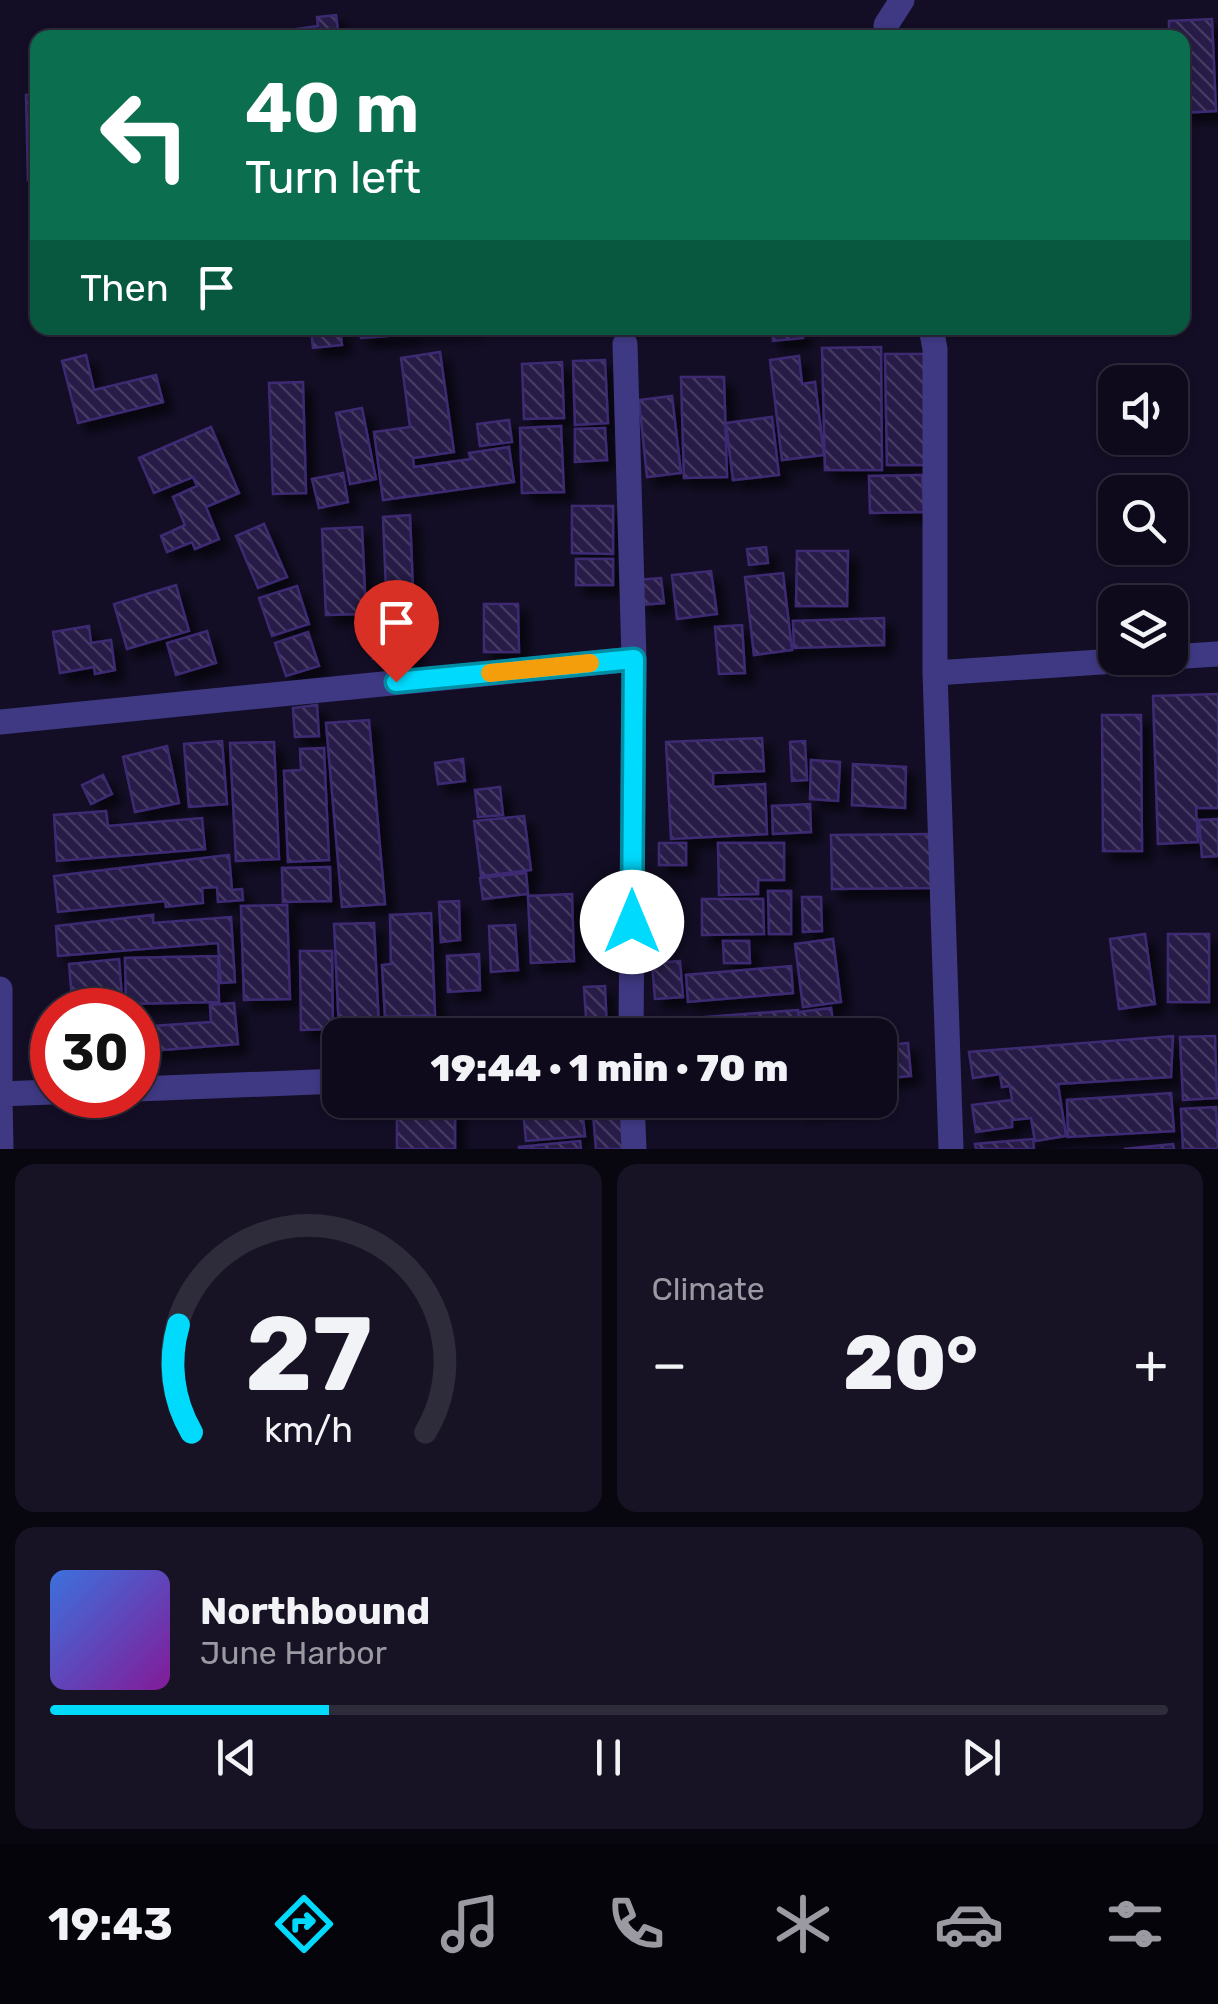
<!DOCTYPE html>
<html lang="en">
<head>
<meta charset="utf-8">
<style>
	:root { --surface:#0e0a1c; --page:#171325; --text:#f1f3f6; --muted:#9b9aa3; --line:#2e2b3b; --accent:#00dafd }
	body { margin:0; font-family:Rubik,sans-serif; background:var(--page); color:var(--text); height:100vh; display:flex; flex-direction:column; font-size:38px; white-space:nowrap }
	* { box-sizing:border-box; margin:0 }
	p { font-size:32px; color:var(--muted) }
	.icon { flex:none; width:55px; height:55px; fill:none; stroke:currentColor; stroke-width:2; stroke-linecap:round; stroke-linejoin:round }
	.map { position:relative; height:1149px; overflow:hidden }
	.sheet { display:flex; flex-direction:column; gap:15px; padding:15px; background:#08060f; flex:1 }
	.sheet>* { flex:none }
	.hud { position:absolute; left:30px; top:30px; width:1160px; height:305px; border-radius:20px; box-shadow:0 2px 8px #0004,0 0 0 2px var(--line); background:#0b6e4f; color:#fff; overflow:hidden }
	.controls { position:absolute; left:1098px; top:365px; display:grid; gap:20px }
	.controls a { display:grid; place-items:center; width:90px; height:90px; border-radius:20px; background:var(--surface); box-shadow:0 2px 8px #0004,0 0 0 2px var(--line); font-size:50px }
	.speed { position:absolute; left:30px; top:988px; display:flex; gap:20px; font-size:50px; font-weight:700; text-align:center }
	.speed>* { display:grid; place-content:center; width:130px; height:130px; border-radius:50%; background:var(--surface); box-shadow:0 2px 8px #0004,0 0 0 2px var(--line); line-height:1 }
	.speed .limit { border:15px solid #d22; background:#fff; color:#111 }
	.pin { position:absolute; display:grid; place-items:center; width:85px; height:85px; color:#fff; margin:-102px -42px; border-radius:50% 50% 50% 0; rotate:-45deg; box-shadow:0 0 10px #0007 }
	.pin .icon { rotate:45deg }
	.me { position:absolute; width:110px; margin:-55px; rotate:0deg; stroke-linejoin:round; filter:drop-shadow(0 0 8px #0008) }
	.turn { display:flex; align-items:center; gap:35px; height:210px; padding:0 50px; font-size:45px }
	.turn .icon { width:130px; height:130px; stroke-width:2.5 }
	.turn b { display:block; font-size:70px; line-height:85px }
	.then { display:flex; align-items:center; height:95px; padding:0 50px; background:#0003; gap:20px; font-size:38px }
	.big { font-size:75px; font-weight:800; line-height:1.1 }
	.sheet .tile { flex:1; display:flex; flex-direction:column; justify-content:center; gap:15px; min-width:0; padding:0 35px; border-radius:20px; background:var(--page) }
	.sheet .dial { align-items:center; gap:0 }
	.dial svg { height:260px; overflow:visible; fill:none; stroke:var(--line); stroke-width:7; stroke-linecap:round; text-anchor:middle }
	.dial text { fill:var(--text); stroke:none }
	.song { display:flex; align-items:center; gap:30px }
	.cover { width:120px; height:120px; border-radius:15px; background:linear-gradient(135deg,hsl(220 70% 55%),hsl(290 70% 35%)) }
	.played { height:10px; border-radius:5px; background:linear-gradient(90deg,var(--accent) 25%,var(--line) 25%) }
	.keys { display:flex; justify-content:space-around; direction:ltr }
	.heat { display:flex; justify-content:space-between; align-items:center; font-size:55px; direction:ltr }
	.sheet .tiles { flex:1; display:grid; gap:15px; grid-template-columns:1fr 1fr }
	.tile:last-child { grid-column:span 2 }
	.trip { position:absolute; left:322px; top:1018px; width:575px; height:100px; border-radius:20px; background:var(--surface); box-shadow:0 2px 8px #0004,0 0 0 2px var(--line); font-weight:800; line-height:100px; text-align:center }
	.menu { display:flex; height:160px; justify-content:space-around; align-items:center; background:#06040b; color:var(--muted) }
	.menu .icon { width:70px; height:70px }
	.menu .current { color:var(--accent) }
	.menu b { font-size:45px; color:var(--text) }
	.map>svg:first-child { display:block }
</style>
</head>
<body>
<div class="map">
<svg width="1218" height="1149" viewBox="0 0 1218 1149">
	<defs>
		<pattern id="building-back-hatch" width="6" height="6" patternUnits="userSpaceOnUse" patternTransform="scale(2.5)"><rect width="6" height="6" fill="#251a46"/><path d="M-1 5l2 2M0 0l6 6M5-1l2 2" fill="none" stroke="#443a62"/></pattern>
		<filter id="shadow"><feDropShadow dx="9" dy="9" stdDeviation="5" flood-color="#0009"/></filter>
	</defs>
	<rect width="100%" height="100%" fill="#130e25"/>
	<path fill="url(#building-back-hatch)" stroke="#3d2c72" stroke-width="2.5" filter="url(#shadow)" d="M336 15 339 38H234L318 26 317 17Z
		M1212 19 1216 111 1182 113V38H1169V21Z
		M38 94V180H28L26 95Z
		M311 328H340L342 345 313 348Z
		M360 328H412L413 334 361 338Z
		M415 328H473V329L415 331Z
		M772 328H801L803 338 773 341Z
		M881 347 882 470H825L822 348Z
		M440 352 454 452 413 458 414 467 471 459 469 453 509 447 514 482 383 500 374 432 410 427 401 358Z
		M885 354H926L928 465H887Z
		M86 355 94 390 156 375 163 402 78 423 62 361Z
		M799 356 802 384 815 382 824 455 782 460 770 360Z
		M605 360 608 423 575 425 573 361Z
		M562 362 564 418 524 419 522 364Z
		M681 377H724L727 477 684 478Z
		M303 382 306 493 273 494 269 383Z
		M672 396 681 473 647 477 639 400Z
		M362 408 376 479 350 484 336 413Z
		M772 417 779 475 733 480 726 423Z
		M509 420 512 442 480 446 477 424Z
		M561 426 564 492 522 493 520 428Z
		M211 427 239 493 206 507 219 539 195 549 192 542 167 552 161 536 185 525 173 497 197 486 193 477 154 493 139 458Z
		M605 428 607 460 575 462V429Z
		M343 473 348 502 319 508 312 479Z
		M922 475 924 512 870 513 869 476Z
		M572 506H613V554L572 553Z
		M410 515 414 616H387L383 517Z
		M264 524 287 577 258 588 236 536Z
		M362 527 366 614 326 615 322 529Z
		M766 547 768 563 749 565 747 549Z
		M797 551H848L847 606H796Z
		M576 559H613V585H576Z
		M711 571 717 614 677 619 672 575Z
		M783 573 792 650 754 655 745 577Z
		M661 578 664 603 641 605 638 580Z
		M176 585 189 631 127 649 114 604Z
		M297 586 309 624 272 636 259 598Z
		M484 604H518L519 652H484Z
		M884 618V645L794 648 793 621Z
		M412 624 414 656 373 659 372 625Z
		M742 625 745 673 719 674 715 627Z
		M89 626 91 643 111 640 115 670 95 674 94 667 60 673 53 632Z
		M207 631 216 663 176 675 167 643Z
		M308 632 319 666 286 676 275 643Z
		M1218 694V808H1196L1198 842 1158 844 1153 696Z
		M317 705 319 736 295 737 293 708Z
		M1102 715H1141L1142 851H1103Z
		M369 720 385 904 342 907 326 723Z
		M762 738 764 771 713 773V787L765 784 767 834 671 839 666 742Z
		M222 741 227 804 189 807 184 744Z
		M805 741 807 780 792 781 790 742Z
		M274 742 279 859 236 861 230 743Z
		M167 746 179 803 135 812 123 757Z
		M324 748 329 860 288 862 284 771 301 770 300 749Z
		M463 759 465 781 438 784 435 763Z
		M811 760 840 762 838 801 810 799Z
		M853 764 906 767 905 808 852 805Z
		M103 775 112 794 91 804 82 785Z
		M500 787 503 815 478 817 475 790Z
		M810 804 811 832 773 834 772 806Z
		M106 811 108 826 202 818 205 849 57 861 54 815Z
		M524 816 531 870 481 876 474 821Z
		M1218 819V856L1202 857 1199 820Z
		M934 834 935 888 832 889 831 835Z
		M659 843H686V865H659Z
		M718 843H784V880H758V894L719 895Z
		M229 855 232 890 242 889 243 900 218 902 217 887 202 888 203 903 166 907 165 901 58 912 54 876Z
		M330 867 331 901 283 902 282 868Z
		M526 873 528 894 483 899 480 878Z
		M768 891H791V934H769Z
		M572 894 574 961 531 963 528 896Z
		M802 897H821L822 931 803 932Z
		M702 899H763L764 934 702 935Z
		M459 901 460 940 441 942 439 902Z
		M287 905 290 999 244 1000 241 906Z
		M431 913 435 1015 385 1017 382 965 391 964 390 915Z
		M153 915V923L231 917 235 982 221 983 218 943 58 956 56 926Z
		M374 923 379 1028 339 1030 334 924Z
		M515 925 518 970 491 972 489 926Z
		M1145 934 1155 1004 1119 1009 1110 939Z
		M1168 934H1209V1002H1168Z
		M833 939 841 1002 803 1007 795 944Z
		M723 941H749L750 963H724Z
		M300 951H332L333 1029 301 1030Z
		M479 954 480 990 448 992 447 956Z
		M218 956 219 1002 126 1004 125 958Z
		M119 959 123 1010H73L69 964Z
		M680 961 683 997 655 999 652 963Z
		M791 966 793 993 688 1002 686 975Z
		M605 986 607 1032 587 1033 584 987Z
		M234 1003 238 1044 138 1052V1027L211 1022 210 1005Z
		M831 1008 835 1035H802L799 1012Z
		M798 1010 800 1035H656L655 1021Z
		M500 1019 501 1035H481V1020Z
		M1173 1036 1171 1077 1058 1084 1066 1136 1035 1141 1031 1118 1012 1120V1127L976 1132 972 1105 1012 1100 1010 1086 1002 1087 1000 1074 973 1078 969 1052Z
		M1215 1036 1217 1098 1183 1100 1180 1037Z
		M908 1043 911 1076 880 1079V1046Z
		M1171 1093 1174 1131 1068 1137 1067 1100Z
		M397 1100H455V1149H397Z
		M522 1100H581L585 1136 526 1141Z
		M592 1100H628L633 1149H596Z
		M798 1100H842L843 1104 799 1110Z
		M1216 1107 1218 1149H1183L1181 1109Z
		M1033 1139 1034 1149H976L975 1144Z
		M580 1141 581 1149H519V1147Z
		M1173 1144 1174 1149H1124Z"/>
	<g fill="none" stroke-linecap="round" stroke-linejoin="round">
		<path stroke="#3f3984" stroke-width="25" d="M887 38 886 25 902 0
			M931 328 935 349V673
			M625 344 634 659 631 1035
			M1170 657 1218 654
			M0 722 634 659
			M0 989V1092
			M138 1089 340 1081
			M0 1094 52 1092
			M0 1096 1 1149
			M632 1100 634 1149
			M951 1149 935 673 1161 658"/>
	</g>
	<g fill="none" stroke-linecap="round" stroke-linejoin="round">
		<g stroke="#008ea4" stroke-width="25">
			<path id="route" d="M396 682 634 659 632 922"/>
		</g>
		<use href="#route" stroke="#00dafd" stroke-width="18"/>
		<path stroke="#f59e0b" stroke-width="18" d="M490 673 590 663"/>
	</g>
</svg>
<div class="controls">
<a><svg class="icon" aria-label="sound" viewBox="0 0 24 24"><path d="M4 9h4l5-4v14l-5-4H4zM17 9q2 3 0 6"/></svg></a>
<a><svg class="icon" aria-label="search" viewBox="0 0 24 24"><circle cx="10" cy="10" r="6"/><path d="M15 15l6 6"/></svg></a>
<a><svg class="icon" aria-label="layers" viewBox="0 0 24 24"><path d="M12 4l9 5-9 5-9-5zM3 14l9 5 9-5"/></svg></a>
</div>
<div class="speed"><div class="limit">30</div></div>
<div class="pin" style="left:396px;top:682px;background:#d93025"><svg class="icon" aria-label="arrive" viewBox="0 0 24 24"><path d="M6 21V4h12l-3 4 3 4H6"/></svg></div>
<svg class="me" style="left:632px;top:922px" viewBox="-20 -20 40 40"><circle r="19" fill="#fff"/><path d="M0-13L10 11 0 6-10 11z" fill="#00dafd"/></svg>
<div class="trip">19:44 · 1 min · 70 m</div>
<div class="hud">
<div class="turn"><svg class="icon" aria-label="left" viewBox="0 0 24 24"><path d="M17 20v-9H6M10 6l-5 5 5 5"/></svg><div><b>40 m</b>Turn left</div></div>
<div class="then">Then<svg class="icon" aria-label="arrive" viewBox="0 0 24 24"><path d="M6 21V4h12l-3 4 3 4H6"/></svg></div>
</div>
</div>
<section class="sheet">
<div class="tiles">
<div class="tile dial"><svg viewBox="0 0 100 80">
<path d="M14 69A42 42 0 1 1 86 69"/>
<path d="M14 69A42 42 0 0 1 10 36" stroke="#00dafd"/>
<text x="50" y="56" font-size="32" font-weight="700">27</text>
<text x="50" y="72" font-size="11">km/h</text>
</svg></div>
<div class="tile"><p>Climate</p>
<div class="heat"><a>−</a><b class="big">20°</b><a>+</a></div>
</div>
<div class="tile">
<div class="song"><i class="cover"></i><div><b>Northbound</b><p>June Harbor</p></div></div>
<div class="played"></div>
<div class="keys"><svg class="icon" aria-label="previous" viewBox="0 0 24 24"><path d="M18 5L8 12l10 7zM5 5v14"/></svg><svg class="icon" aria-label="pause" viewBox="0 0 24 24"><path d="M8 5v14M16 5v14"/></svg><svg class="icon" aria-label="next" viewBox="0 0 24 24"><path d="M6 5l10 7-10 7zM19 5v14"/></svg></div>
</div>
</div>
</section>
<nav class="menu">
<b>19:43</b>
<svg class="icon current" aria-label="directions" viewBox="0 0 24 24"><path d="M12 3l9 9-9 9-9-9zM9 14v-3h6M13 9l2 2-2 2"/></svg>
<svg class="icon" aria-label="music" viewBox="0 0 24 24"><path d="M9 18V5l10-2v13"/><circle cx="6" cy="18" r="3"/><circle cx="16" cy="16" r="3"/></svg>
<svg class="icon" aria-label="phone" viewBox="0 0 24 24"><path d="M5 4h4l2 5-3 2q2 4 5 5l2-3 5 2v4C11 20 4 13 5 4z"/></svg>
<svg class="icon" aria-label="climate" viewBox="0 0 24 24"><path d="M12 3v18M4 7l16 10M4 17L20 7"/></svg>
<svg class="icon" aria-label="car" viewBox="0 0 24 24"><path d="M5 17H2v-5l4-1 3-4h7l3 4 3 1v5h-3M9 17h6M6 11h13"/><circle cx="7" cy="17" r="2"/><circle cx="17" cy="17" r="2"/></svg>
<svg class="icon" aria-label="filters" viewBox="0 0 24 24"><path d="M4 7h16M4 17h16"/><circle cx="9" cy="7" r="2"/><circle cx="15" cy="17" r="2"/></svg>
</nav>
</body>
</html>
